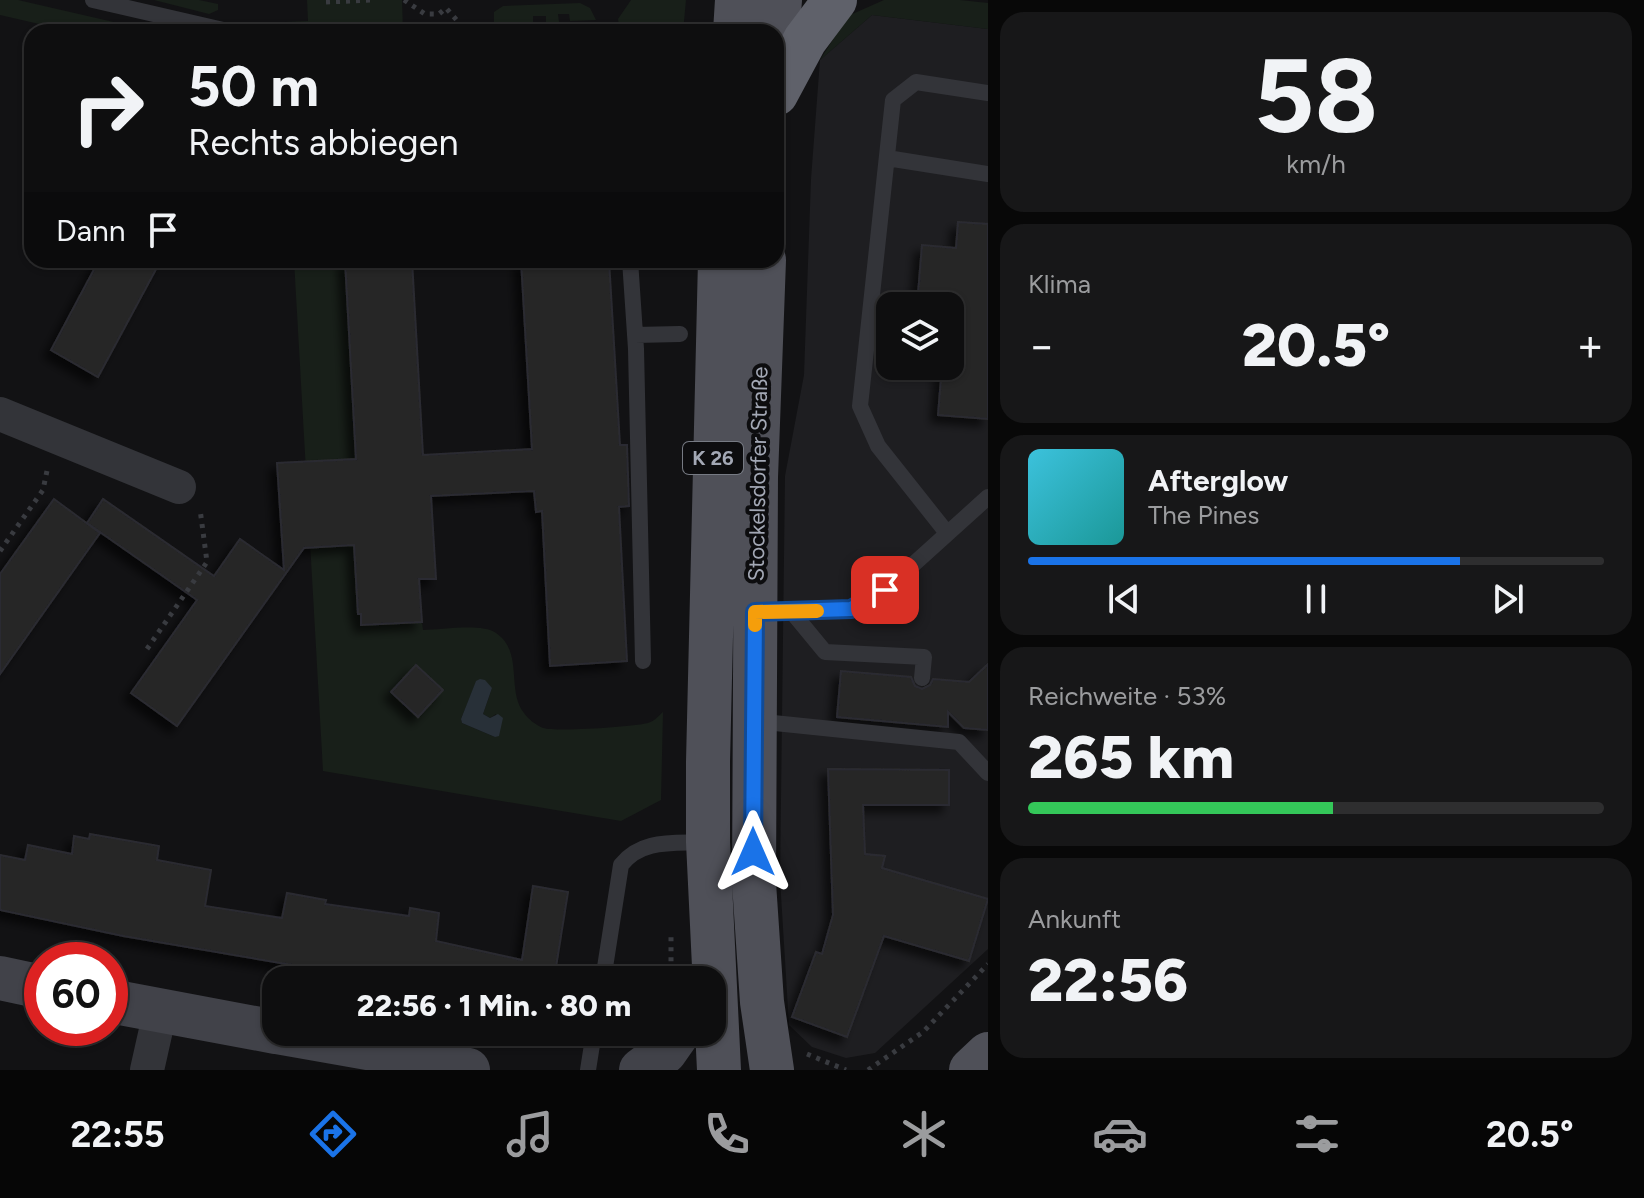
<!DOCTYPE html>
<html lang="de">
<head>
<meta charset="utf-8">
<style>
	:root { --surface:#0e0e0f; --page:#171718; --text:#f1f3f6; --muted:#9b9c9e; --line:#2e2e2f; --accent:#1a73e8 }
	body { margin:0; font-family:Figtree,sans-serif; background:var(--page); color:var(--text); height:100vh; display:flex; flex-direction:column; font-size:30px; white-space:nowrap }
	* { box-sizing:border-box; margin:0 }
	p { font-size:26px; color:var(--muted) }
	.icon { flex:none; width:44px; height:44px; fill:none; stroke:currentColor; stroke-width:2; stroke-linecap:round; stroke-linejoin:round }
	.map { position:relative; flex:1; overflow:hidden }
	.sheet { display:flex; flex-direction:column; gap:12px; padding:12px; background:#080808; width:656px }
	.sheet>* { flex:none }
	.banner { position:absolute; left:24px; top:24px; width:760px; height:244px; border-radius:24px; box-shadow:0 2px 6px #0004,0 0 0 2px var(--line); background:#0e0e0f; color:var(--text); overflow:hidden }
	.fabs { position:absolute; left:876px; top:292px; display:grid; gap:16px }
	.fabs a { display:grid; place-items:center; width:88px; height:88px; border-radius:16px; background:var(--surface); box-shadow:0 2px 6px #0004,0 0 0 2px var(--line); font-size:40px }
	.speed { position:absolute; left:24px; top:942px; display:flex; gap:16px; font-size:40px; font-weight:700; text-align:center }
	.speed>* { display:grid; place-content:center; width:104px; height:104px; border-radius:50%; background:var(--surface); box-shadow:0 2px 6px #0004,0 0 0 2px var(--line); line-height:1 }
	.speed .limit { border:12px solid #d22; background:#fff; color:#111 }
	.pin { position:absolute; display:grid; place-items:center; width:68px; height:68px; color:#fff; margin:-34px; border-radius:16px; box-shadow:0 4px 12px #0006 }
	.me { position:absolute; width:88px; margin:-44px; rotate:0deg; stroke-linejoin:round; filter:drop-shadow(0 0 6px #0008) }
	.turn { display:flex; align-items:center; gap:28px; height:168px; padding:0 32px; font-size:36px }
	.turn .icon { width:104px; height:104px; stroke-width:2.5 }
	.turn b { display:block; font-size:56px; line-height:68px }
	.then { display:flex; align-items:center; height:76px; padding:0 32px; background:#0003; gap:16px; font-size:30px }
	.big { font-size:60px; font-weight:800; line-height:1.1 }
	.sheet .widget { flex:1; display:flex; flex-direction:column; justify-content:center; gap:12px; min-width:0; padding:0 28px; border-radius:24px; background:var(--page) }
	.sheet .dial { align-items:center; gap:0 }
	.dial b { font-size:104px; line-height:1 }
	.song { display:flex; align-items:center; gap:24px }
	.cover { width:96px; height:96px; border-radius:12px; background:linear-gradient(135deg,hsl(190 70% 55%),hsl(180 70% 35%)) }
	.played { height:8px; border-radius:4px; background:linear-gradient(90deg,var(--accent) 75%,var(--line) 75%) }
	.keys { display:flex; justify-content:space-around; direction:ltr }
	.heat { display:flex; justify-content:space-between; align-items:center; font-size:44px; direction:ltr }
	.charge { height:12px; border-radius:6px; background:linear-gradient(90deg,#34c759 53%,var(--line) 0) }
	.trip { position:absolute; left:262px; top:966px; width:464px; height:80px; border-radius:24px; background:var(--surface); box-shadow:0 2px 6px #0004,0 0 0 2px var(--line); font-weight:800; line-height:80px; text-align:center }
	.tab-bar { display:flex; height:128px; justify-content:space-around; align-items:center; background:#060606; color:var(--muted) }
	.tab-bar .icon { width:56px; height:56px }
	.tab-bar .current { color:var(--accent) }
	.tab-bar b { font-size:36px; color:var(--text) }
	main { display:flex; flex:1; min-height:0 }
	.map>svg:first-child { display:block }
</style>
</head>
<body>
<main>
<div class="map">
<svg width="988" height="1070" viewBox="0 0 988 1070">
	<defs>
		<filter id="shadow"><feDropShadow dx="-7" dy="7" stdDeviation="4" flood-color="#0009"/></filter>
	</defs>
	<rect width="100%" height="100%" fill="#121214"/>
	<path fill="#1e1e21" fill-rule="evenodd" d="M872 15 988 29V949L875 1053 846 1058 812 1047 789 1025 780 879 785 476 804 375 811 179 820 60ZM890 306H950V366H890Z"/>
	<path fill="#181f19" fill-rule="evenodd" d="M0 0H18L157 32H74L0 15Z
		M154 0H199L218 4V10L209 14Z
		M307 0H402L403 32H290L285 22 308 21Z
		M631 0H686L683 32H620L618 19Z
		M884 0H960L988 3V29L872 15 820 60 848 16Z
		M580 3 590 8 596 20 570 21 569 14H558L559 22 546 23V16H533V23L508 25V32H494V12L503 6Z
		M294 260H345L356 459 349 460 361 625 422 622 423 630C441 630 482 623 496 633 524 652 506 690 524 713 528 719 536 725 543 728 558 732 631 727 648 723 655 721 658 716 663 712L661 800 621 821 323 771ZM476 682 492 688 483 714 490 718 496 714 495 737 462 723 461 719Z"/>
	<path fill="#283038" d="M480 679 485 680 492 688 483 714 490 718 498 714 503 718 499 736 495 737 462 723 461 719 476 681Z"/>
	<path fill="#252528" stroke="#2c2c30" stroke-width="2" filter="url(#shadow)" d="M958 222 988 224V419L938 415 942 366H950V306H917L922 245 956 248Z
		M99 260H161L98 377 51 350Z
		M345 260H412L423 455 532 449 521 260H609L620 445H627L629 506 619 507 627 661 550 666 542 511 536 512 534 491 431 496 436 579H419L422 622 361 625V614H358L354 545 304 548 177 726 131 693 197 600 87 523 103 499 214 576 240 539 284 570 277 463 356 459Z
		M54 499 100 533 0 674V574Z
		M988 664V730L964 728 948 712V727L837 717 841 671 911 677 915 686 922 689 930 685 933 679 969 682Z
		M416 665 443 690 418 717 391 692Z
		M828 769 949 770V805H863L865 854 885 856 882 868 988 899 969 961 884 936 847 1037 792 1017 816 952 822 954 833 915Z
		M90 834 159 846 157 860 211 870 205 906 282 918 287 893 326 900 325 904 409 916 410 908 439 913 436 941 522 960 533 886 568 892 556 967 561 968 560 980H379L123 936 0 910V855L25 860 28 845 72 854 74 836 89 839Z"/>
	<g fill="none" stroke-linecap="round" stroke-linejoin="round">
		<path stroke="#393b40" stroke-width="5" stroke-dasharray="4 6" stroke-linecap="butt" d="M404 0 425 14H439L446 8 461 25
			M326 2 372 0
			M0 551 43 490 48 466
			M147 649 207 562 200 509
			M665 980 671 967V934
			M807 1054 846 1070
			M868 1070 923 1032 988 964"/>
		<path stroke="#333439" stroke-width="16" d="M93 0 232 32
			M887 158 988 174
			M630 260 636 349 643 661
			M635 335 680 334
			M947 533 878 446 860 406 893 100 916 82 988 93
			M756 612 851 609 885 590 988 497
			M792 612 825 652 924 657 922 678
			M755 721 959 742 988 773
			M603 980 621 865C642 838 675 844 707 842
			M588 1070 594 1032"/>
		<path stroke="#333439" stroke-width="34" d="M0 414 179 487
			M147 1070 160 1012"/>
		<path stroke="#414249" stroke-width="44" d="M0 978 42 987
			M110 1001 276 1032
			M277 1032 390 1052 468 1070
			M641 1070 665 1052 679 1032"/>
		<path stroke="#4f5058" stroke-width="44" d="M735 32 737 0
			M776 49 780 0
			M764 260 756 477 754 883 762 1002 772 1070
			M719 1070 708 842V762L720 260
			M971 1070 988 1054"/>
		<path stroke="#5f616a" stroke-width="44" d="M776 94 805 40 835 0"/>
	</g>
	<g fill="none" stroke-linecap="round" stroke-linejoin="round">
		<g stroke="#114b97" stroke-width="20">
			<path id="route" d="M753 852 755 612 851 609 885 590"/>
		</g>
		<use href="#route" stroke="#1a73e8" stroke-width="14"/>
		<path stroke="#f59e0b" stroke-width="14" d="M755 625V612L817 611"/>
	</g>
	<g text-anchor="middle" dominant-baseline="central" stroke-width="8" stroke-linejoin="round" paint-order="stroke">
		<rect fill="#0d0d0f" stroke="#767a83" stroke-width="2" x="683" y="442" width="60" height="32" rx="6"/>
		<g font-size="20" font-weight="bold" fill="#a3a8b5">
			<text x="713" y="458">K 26</text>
		</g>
		<g font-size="22" fill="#a3a8b5" stroke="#0d0d0f">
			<text transform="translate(758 474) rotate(-89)">Stockelsdorfer Straße</text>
		</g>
	</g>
</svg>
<div class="fabs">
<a><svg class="icon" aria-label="layers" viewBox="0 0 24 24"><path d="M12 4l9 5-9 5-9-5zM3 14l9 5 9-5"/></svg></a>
</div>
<div class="speed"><div class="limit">60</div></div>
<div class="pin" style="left:885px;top:590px;background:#d93025"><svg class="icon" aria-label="arrive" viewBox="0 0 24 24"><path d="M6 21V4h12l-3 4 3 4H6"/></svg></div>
<svg class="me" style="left:753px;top:852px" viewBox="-20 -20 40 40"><path d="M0-17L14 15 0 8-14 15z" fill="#1a73e8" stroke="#fff" stroke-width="4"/></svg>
<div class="trip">22:56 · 1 Min. · 80 m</div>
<div class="banner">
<div class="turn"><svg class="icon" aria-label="right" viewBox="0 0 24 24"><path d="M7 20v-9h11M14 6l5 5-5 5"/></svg><div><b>50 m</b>Rechts abbiegen</div></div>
<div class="then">Dann<svg class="icon" aria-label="arrive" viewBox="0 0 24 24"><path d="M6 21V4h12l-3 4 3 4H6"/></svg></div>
</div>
</div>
<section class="sheet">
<div class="widget dial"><b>58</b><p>km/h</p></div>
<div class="widget"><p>Klima</p>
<div class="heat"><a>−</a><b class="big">20.5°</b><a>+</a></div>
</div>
<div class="widget">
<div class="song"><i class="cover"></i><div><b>Afterglow</b><p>The Pines</p></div></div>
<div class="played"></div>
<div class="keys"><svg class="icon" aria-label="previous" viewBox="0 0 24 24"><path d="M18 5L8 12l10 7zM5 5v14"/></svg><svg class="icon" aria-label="pause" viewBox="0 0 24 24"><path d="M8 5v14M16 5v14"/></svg><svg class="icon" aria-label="next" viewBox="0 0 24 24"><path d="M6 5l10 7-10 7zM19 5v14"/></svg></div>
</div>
<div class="widget"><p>Reichweite · 53%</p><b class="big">265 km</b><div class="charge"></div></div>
<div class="widget"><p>Ankunft</p><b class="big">22:56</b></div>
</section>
</main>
<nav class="tab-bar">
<b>22:55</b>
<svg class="icon current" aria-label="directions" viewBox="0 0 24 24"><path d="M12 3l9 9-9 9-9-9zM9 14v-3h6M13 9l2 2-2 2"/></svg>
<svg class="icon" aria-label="music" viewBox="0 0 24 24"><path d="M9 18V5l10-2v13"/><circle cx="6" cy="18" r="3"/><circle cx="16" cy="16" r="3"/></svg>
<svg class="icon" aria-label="phone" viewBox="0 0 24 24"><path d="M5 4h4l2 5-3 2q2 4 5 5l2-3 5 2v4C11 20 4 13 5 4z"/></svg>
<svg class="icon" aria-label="climate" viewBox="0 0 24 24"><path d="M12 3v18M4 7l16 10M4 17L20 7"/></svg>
<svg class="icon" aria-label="car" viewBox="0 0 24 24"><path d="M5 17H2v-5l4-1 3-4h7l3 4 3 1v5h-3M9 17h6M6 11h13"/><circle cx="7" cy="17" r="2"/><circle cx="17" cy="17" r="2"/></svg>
<svg class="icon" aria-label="filters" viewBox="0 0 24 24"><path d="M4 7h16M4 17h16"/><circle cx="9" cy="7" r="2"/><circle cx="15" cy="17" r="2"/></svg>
<b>20.5°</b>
</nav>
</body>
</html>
